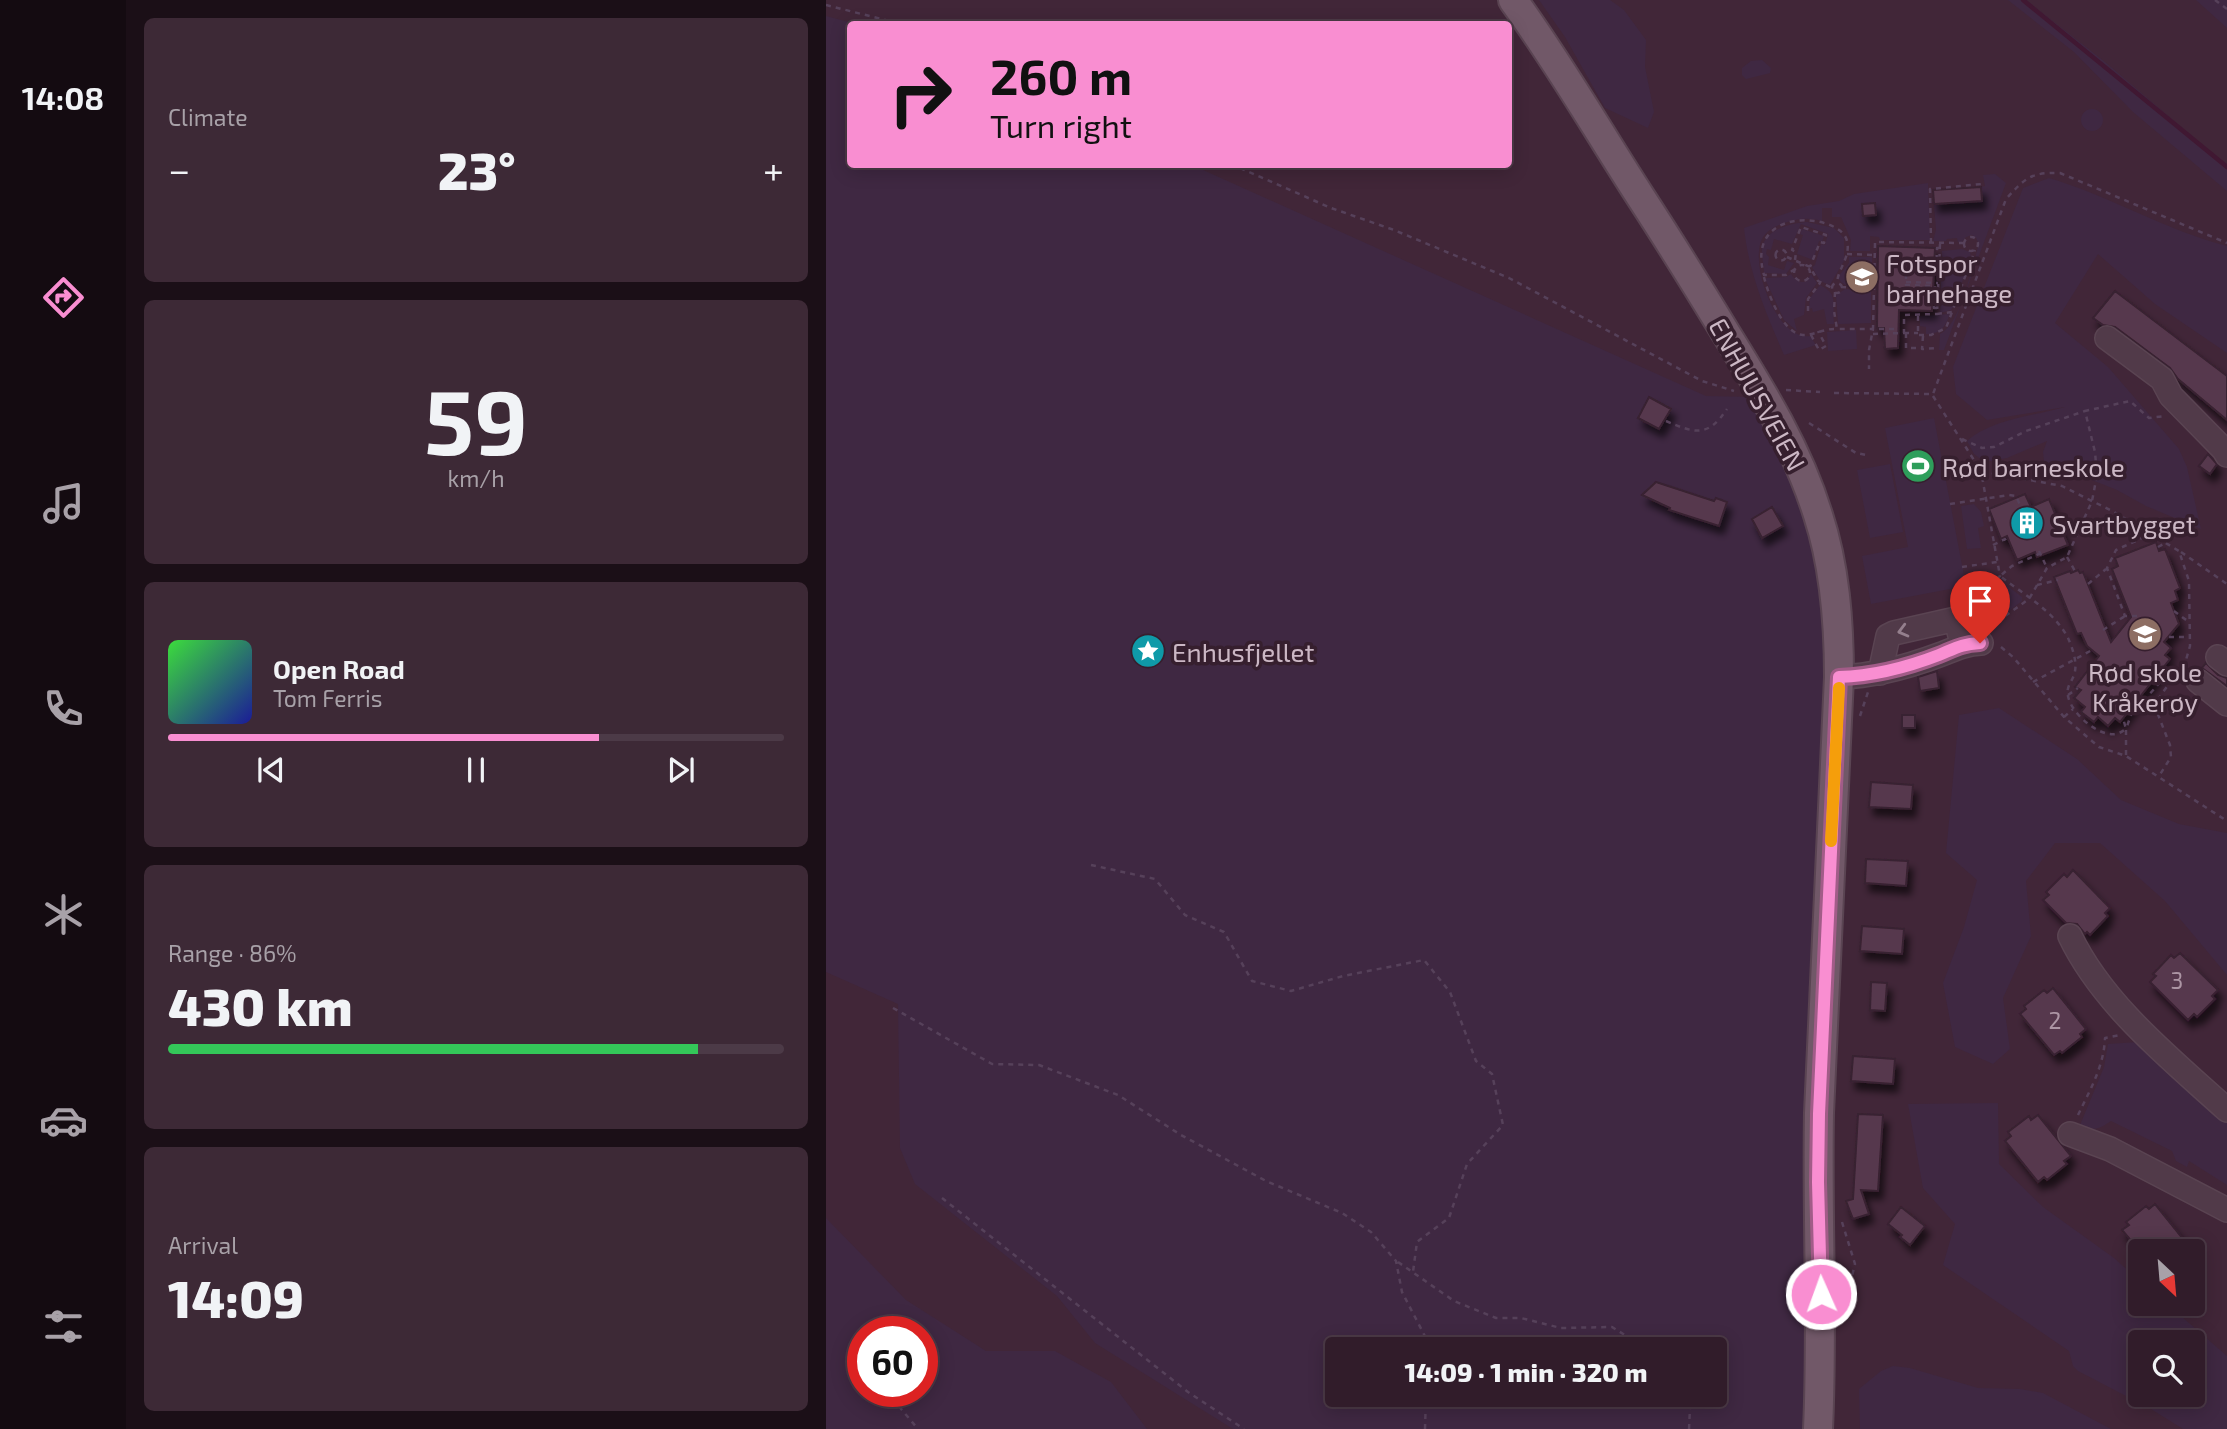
<!DOCTYPE html>
<html lang="en">
<head>
<meta charset="utf-8">
<style>
	:root { --surface:#311c2a; --page:#3d2936; --text:#f1f3f6; --muted:#a8a1a8; --line:#4c3a47; --accent:#f98ed1 }
	body { margin:0; font-family:"Exo 2",sans-serif; background:var(--page); color:var(--text); height:100vh; display:flex; flex-direction:column; font-size:26px; white-space:nowrap }
	* { box-sizing:border-box; margin:0 }
	p { font-size:23px; color:var(--muted) }
	.icon { flex:none; width:38px; height:38px; fill:none; stroke:currentColor; stroke-width:2; stroke-linecap:round; stroke-linejoin:round }
	.map { position:relative; flex:1; overflow:hidden }
	.drawer { display:flex; flex-direction:column; gap:18px; padding:18px; background:#1b0f17; width:700px }
	.drawer>* { flex:none }
	.hud { position:absolute; left:21px; top:21px; width:665px; height:147px; border-radius:7px; box-shadow:0 4px 18px #0003,0 0 0 2px var(--line); background:#f98ed1; color:#111; overflow:hidden }
	.needle { width:46px; rotate:154deg }
	.buttons { position:absolute; left:1302px; top:1239px; display:grid; gap:14px }
	.buttons a { display:grid; place-items:center; width:77px; height:77px; border-radius:7px; background:var(--surface); box-shadow:0 4px 18px #0003,0 0 0 2px var(--line); font-size:35px }
	.speed { position:absolute; left:21px; top:1316px; display:flex; gap:14px; font-size:35px; font-weight:700; text-align:center }
	.speed>* { display:grid; place-content:center; width:91px; height:91px; border-radius:50%; background:var(--surface); box-shadow:0 4px 18px #0003,0 0 0 2px var(--line); line-height:1 }
	.speed .limit { border:10px solid #d22; background:#fff; color:#111 }
	.pin { position:absolute; display:grid; place-items:center; width:60px; height:60px; color:#fff; margin:-72px -30px; border-radius:50% 50% 50% 0; rotate:-45deg; box-shadow:0 0 7px #0007 }
	.pin .icon { rotate:45deg }
	.me { position:absolute; width:77px; margin:-38px; rotate:358deg; stroke-linejoin:round; filter:drop-shadow(0 0 5px #0008) }
	.turn { display:flex; align-items:center; gap:24px; height:147px; padding:0 28px; font-size:32px }
	.turn .icon { width:91px; height:91px; stroke-width:2.5 }
	.turn b { display:block; font-size:49px; line-height:60px }
	.big { font-size:52px; font-weight:800; line-height:1.1 }
	.drawer .card { flex:1; display:flex; flex-direction:column; justify-content:center; gap:10px; min-width:0; padding:0 24px; border-radius:10px; background:var(--page) }
	.drawer .dial { align-items:center; gap:0 }
	.dial b { font-size:91px; line-height:1 }
	.song { display:flex; align-items:center; gap:21px }
	.cover { width:84px; height:84px; border-radius:10px; background:linear-gradient(135deg,hsl(120 70% 55%),hsl(240 70% 35%)) }
	.played { height:7px; border-radius:4px; background:linear-gradient(90deg,var(--accent) 70%,var(--line) 70%) }
	.keys { display:flex; justify-content:space-around; direction:ltr }
	.heat { display:flex; justify-content:space-between; align-items:center; font-size:38px; direction:ltr }
	.charge { height:10px; border-radius:5px; background:linear-gradient(90deg,#34c759 86%,var(--line) 0) }
	.trip { position:absolute; left:499px; top:1337px; width:402px; height:70px; border-radius:7px; background:var(--surface); box-shadow:0 4px 18px #0003,0 0 0 2px var(--line); font-weight:800; line-height:70px; text-align:center }
	main { display:flex; flex:1; min-height:0 }
	.menu { display:flex; flex-direction:column; width:126px; justify-content:space-around; align-items:center; background:#140b11; color:var(--muted) }
	.menu .icon { width:49px; height:49px }
	.menu .selected { color:var(--accent) }
	.menu b { font-size:32px; color:var(--text) }
	.map>svg:first-child { display:block }
</style>
</head>
<body>
<main>
<nav class="menu">
<b>14:08</b>
<svg class="icon selected" aria-label="directions" viewBox="0 0 24 24"><path d="M12 3l9 9-9 9-9-9zM9 14v-3h6M13 9l2 2-2 2"/></svg>
<svg class="icon" aria-label="music" viewBox="0 0 24 24"><path d="M9 18V5l10-2v13"/><circle cx="6" cy="18" r="3"/><circle cx="16" cy="16" r="3"/></svg>
<svg class="icon" aria-label="phone" viewBox="0 0 24 24"><path d="M5 4h4l2 5-3 2q2 4 5 5l2-3 5 2v4C11 20 4 13 5 4z"/></svg>
<svg class="icon" aria-label="climate" viewBox="0 0 24 24"><path d="M12 3v18M4 7l16 10M4 17L20 7"/></svg>
<svg class="icon" aria-label="car" viewBox="0 0 24 24"><path d="M5 17H2v-5l4-1 3-4h7l3 4 3 1v5h-3M9 17h6M6 11h13"/><circle cx="7" cy="17" r="2"/><circle cx="17" cy="17" r="2"/></svg>
<svg class="icon" aria-label="filters" viewBox="0 0 24 24"><path d="M4 7h16M4 17h16"/><circle cx="9" cy="7" r="2"/><circle cx="15" cy="17" r="2"/></svg>
</nav>
<section class="drawer">
<div class="card"><p>Climate</p>
<div class="heat"><a>−</a><b class="big">23°</b><a>+</a></div>
</div>
<div class="card dial"><b>59</b><p>km/h</p></div>
<div class="card">
<div class="song"><i class="cover"></i><div><b>Open Road</b><p>Tom Ferris</p></div></div>
<div class="played"></div>
<div class="keys"><svg class="icon" aria-label="previous" viewBox="0 0 24 24"><path d="M18 5L8 12l10 7zM5 5v14"/></svg><svg class="icon" aria-label="pause" viewBox="0 0 24 24"><path d="M8 5v14M16 5v14"/></svg><svg class="icon" aria-label="next" viewBox="0 0 24 24"><path d="M6 5l10 7-10 7zM19 5v14"/></svg></div>
</div>
<div class="card"><p>Range · 86%</p><b class="big">430 km</b><div class="charge"></div></div>
<div class="card"><p>Arrival</p><b class="big">14:09</b></div>
</section>
<div class="map">
<svg width="1401" height="1429" viewBox="0 0 1401 1429">
	<defs>
		<filter id="shadow"><feDropShadow dx="4.5" dy="8" stdDeviation="3.5" flood-color="#0009"/></filter>
	</defs>
	<rect width="100%" height="100%" fill="#412638"/>
	<path fill="#3f2842" fill-rule="evenodd" d="M713 0H784L798 10 820 40 819 67 828 112 822 128 779 108 739 37Z
		M1182 0H1200L1279 62 1401 166V191L1307 112 1248 52Z
		M1370 0H1401V28Z
		M0 16 30 24H24V164L366 165 880 396 928 397 968 462 1008 607 977 1429H407L269 1343 231 1296 89 1184 74 1148 72 1004 0 972ZM511 1349H889V1395H511Z
		M936 60 945 68 944 73 920 79 916 75V68L925 61Z
		M1255 120a11 11 0 1 1 22 0a11 11 0 1 1-22 0Z
		M1169 174 1180 183 1118 350H1113L1114 334C1135 324 1146 266 1153 244L1150 238 1146 235 1140 237 1136 242H1132L1131 238 1121 239 1120 241H1107L1110 230 1108 204 1156 201 1155 187 1159 186 1157 175Z
		M1223 178C1284 196 1339 230 1401 246V353L1329 304 1272 254 1229 323 1282 367 1353 449 1361 467 1375 529 1320 506 1291 490 1218 461 1217 452 1221 441 1181 458 1159 462 1148 454 1141 441C1166 419 1208 416 1239 407L1161 420 1130 394 1127 367 1197 188Z
		M1102 183 1104 240H1054L1053 237 1044 236V251H1024L1025 240 1015 217H1006V208H996V221C982 217 971 219 958 223 950 226 940 231 936 239 923 265 951 341 984 336L990 345 958 355C940 313 923 274 918 228L981 206 1013 201 1028 194Z
		M981 222 1008 228 1018 238V261L1004 285 994 281 986 267 989 265 995 244 999 245 1002 234 975 224 966 244 948 239 945 250 941 249 940 254 943 257 942 265 958 270 961 261 968 263 960 274 938 273C938 264 934 252 937 244 943 228 967 223 981 222Z
		M976 229 998 236 996 242 993 241 987 260 971 254 977 235 974 234Z
		M1136 249 1144 252 1145 258 1127 307 1125 310 1114 313 1116 251Z
		M1023 257H1046V286C1033 286 1017 290 1012 277L1023 263Z
		M965 274C969 280 974 284 981 281L985 274 991 283 980 298 978 315 968 319 971 331 958 320 940 281V278L960 277Z
		M994 285C1013 294 1006 304 1008 324H1001L998 309 987 312 986 308 983 309 984 298Z
		M1019 289 1045 290V323L1012 324 1010 295Z
		M1124 314C1119 327 1115 334 1100 334V327L1094 326V316Z
		M1030 330 1031 349 1002 351 1001 332Z
		M1108 418 1140 586 1045 604 1036 556 1082 547 1059 428Z
		M1064 464 1077 532 1044 538 1031 470Z
		M1148 504 1155 512 1158 526 1152 528 1155 548 1141 549 1135 506Z
		M1176 582 1196 597V601L1173 619 1140 617V613Z
		M1173 708 1251 759 1295 800 1353 824 1401 833V975L1339 901 1274 843H1229L1200 881 1205 936 1177 998 1184 1049 1167 1064 1129 1047 1117 983 1138 927 1151 880 1120 853 1133 715Z
		M1312 1042 1401 1123V1185L1363 1161 1361 1167 1350 1161 1346 1151 1285 1121C1273 1129 1268 1132 1254 1125L1278 1067 1282 1044Z
		M1172 1103 1173 1164 1217 1207 1288 1258 1314 1281V1304H1341L1401 1356V1429H1357L1325 1409 1252 1371 1247 1366 1243 1351 1117 1265 1129 1224 1097 1188 1082 1104ZM1314 1342H1367V1395H1314Z
		M0 1218 80 1300 160 1351H229L285 1382 321 1429H0ZM37 1332H96V1391H37Z
		M1067 1366 1084 1368 1152 1388 1194 1389 1217 1393 1285 1429H1034L1033 1389 1055 1371Z"/>
	<g fill="none" stroke-linecap="round" stroke-linejoin="round">
		<path stroke="#401832" stroke-width="4.5" d="M1197 0 1401 167"/>
	</g>
	<path fill="#57384d" stroke="#382130" stroke-width="2" filter="url(#shadow)" d="M1155 187 1156 201 1108 204 1107 190Z
		M1049 203 1050 215 1037 216 1036 204Z
		M1052 246 1109 248 1106 311 1073 310 1072 348 1059 349 1058 328H1051Z
		M1289 291 1401 376V420L1352 379 1344 368 1289 327 1277 325 1267 318Z
		M823 397 845 409 833 429 812 418Z
		M1382 454 1391 464 1384 474 1373 466Z
		M830 482 888 501 890 498 901 502 893 526 843 510 844 508 816 495Z
		M1199 494 1205 507 1223 499 1242 545 1211 557 1209 552 1191 560 1181 536 1175 539 1163 509Z
		M946 507 957 526 936 538 926 519Z
		M1330 542 1333 551 1339 549 1354 588 1349 591 1352 600 1345 603 1353 624 1338 642 1345 648 1339 655 1344 659 1294 722 1289 718 1282 726 1272 717 1268 722 1255 712 1259 707 1248 698 1255 690 1249 687 1273 656 1261 646 1255 633 1251 634 1228 577 1244 571 1245 573 1252 570 1254 573 1257 572 1285 642 1305 617 1286 569 1292 566 1289 558Z
		M1380 663 1392 675 1401 678V686L1376 668Z
		M1111 671 1113 688 1094 691 1092 677Z
		M1076 715H1089V728H1076Z
		M1045 782 1087 785 1085 809 1043 807Z
		M1040 859 1082 861 1080 886 1039 883Z
		M1247 870 1284 908 1279 913 1282 916 1264 935 1261 932 1259 934 1251 924 1240 923 1217 900 1223 895 1220 892 1238 874 1241 877Z
		M1036 926 1078 929 1076 954 1034 951Z
		M1354 953 1392 990 1386 996 1389 999 1371 1017 1368 1014 1362 1020 1324 982 1330 976 1327 974 1345 955 1348 958Z
		M1045 982 1061 983 1059 1011 1044 1010Z
		M1227 988 1260 1029 1254 1034 1256 1037 1236 1053 1234 1051 1228 1055 1194 1014 1200 1009 1198 1006 1218 990 1221 993Z
		M1027 1056 1069 1059 1067 1084 1025 1081Z
		M1032 1114 1057 1115 1052 1191 1035 1190 1043 1214 1027 1219 1020 1201 1027 1199Z
		M1212 1115 1245 1156 1238 1161 1241 1164 1221 1180 1218 1177 1212 1182 1179 1141 1185 1136 1182 1132 1203 1116 1205 1120Z
		M1329 1204 1362 1245 1355 1251H1314L1296 1230 1303 1225 1300 1222 1320 1206 1323 1209Z
		M1075 1207 1099 1226 1084 1245 1074 1237 1076 1235 1062 1224Z"/>
	<g fill="none" stroke-linecap="round" stroke-linejoin="round">
		<g stroke="#5a4452" stroke-width="26">
			<path id="minor" d="M1281 338 1336 379 1345 396 1398 450 1401 455
				M1392 657 1401 664
				M1054 673 1062 636 1068 633 1130 619 1136 644
				M1013 677C1047 676 1081 667 1113 655 1129 649 1138 644 1155 643
				M1372 681 1401 704
				M1244 936C1277 1005 1345 1059 1401 1110
				M1244 1134 1284 1149 1401 1210
				M995 1294H1013"/>
		</g>
		<g stroke="#5a4452" stroke-width="32">
			<path id="major" d="M687 0C733 63 772 131 814 196 844 242 873 289 901 335 937 393 972 450 992 515 1009 567 1013 622 1013 677L993 1113C991 1219 997 1324 992 1429"/>
		</g>
		<path stroke="#56415a" stroke-width="2.5" stroke-dasharray="5 5" stroke-linecap="butt" d="M1389 0 1401 9
			M0 5 75 24
			M405 164 505 208 568 230 683 278 876 381 908 391
			M1138 244a7 7 0 1 1 14 0a7 7 0 1 1-14 0Z
			M1105 243 1104 189 1156 184
			M1114 244 1111 314 1126 312 1149 250
			M949.5 255a5.5 5.5 0 1 1 11 0a5.5 5.5 0 1 1-11 0Z
			M1021 254 1049 255
			M961 257 984 267 992 281 1006 288
			M969 260 970 252 966 250 975 227 1000 235 998 243 994 242 984 267
			M968 273a8 8 0 1 1 16 0a8 8 0 1 1-16 0Z
			M969 269 960 275H938C918 204 1015 213 1021 241 1025 257 1012 268 1011 283
			M938 277C942 294 957 334 977 335 989 335 999 328 1011 329
			M1080 282 1112 283
			M1006 288a5 5 0 1 1 10 0a5 5 0 1 1-10 0Z
			M1015 287 1048 288 1047 329H1071
			M1048 288 1049 242 1138 243
			M1009 292 1008 311 1011 329H1047L1043 350V369
			M1111 308H1108L1109 286 1080 285V271L1110 272 1111 248H1113
			M982 311V299L994 283
			M1092 316V335H1105L1120 328 1126 312
			M1078 333H1092
			M1080 333V348H1096
			M1047 334 1078 333V315L1111 314
			M985 335 993 350 1000 346 992 331
			M1097 336 1096 349 1112 348
			M960 390 994 392
			M1008 393 1107 394 1180 199C1199 178 1205 172 1234 173L1401 243
			M1107 396 1155 471 1236 486 1288 512 1353 551 1363 581 1364 646 1360 660 1330 702 1331 712 1344 745 1345 757 1333 776
			M840 421C870 434 882 437 901 409
			M983 423 1030 453 1040 455
			M1136 439 1156 448 1168 447 1200 431 1259 411
			M1124 504 1183 495 1190 496 1194 505
			M1167 545 1179 539 1181 542 1183 541
			M1332 547 1341 542
			M1213 551 1221 568
			M1355 552 1401 584
			M1215 553 1186 566 1174 576C1197 594 1228 611 1242 638 1247 649 1252 664 1248 675 1245 683 1240 687 1242 696 1245 713 1272 737 1290 734 1294 733 1297 731 1300 729L1297 718
			M1241 557 1249 571
			M1136 567 1171 562
			M1262 584 1280 569
			M1211 585 1232 580
			M1142 607 1174 576 1155 471
			M1348 611 1363 622
			M1311 616H1299L1281 568 1290 550 1325 534
			M1151 620 1172 621 1203 599 1221 568 1241 557 1266 501 1271 475 1269 452 1259 411 1304 401 1323 418 1340 416
			M1277 630 1299 616
			M1343 637H1363
			M1175 647 1187 657 1238 717 1273 747 1300 756 1401 821
			M1334 673 1339 672 1334 678 1336 680
			M1207 682 1266 650
			M1242 695 1252 688
			M1034 716 1042 692
			M1238 717 1247 709
			M1300 755V729L1305 715 1345 670
			M265 865 329 879 359 915 398 932 426 981 465 991 517 976 598 960 624 992 650 1061 666 1074 677 1125 641 1164 623 1218 591 1242 587 1272
			M67 1008 166 1064 213 1065 292 1095 355 1135 440 1181 516 1213 545 1232 570 1261 576 1292 603 1344V1349
			M1252 1115C1264 1090 1278 1066 1279 1038L1294 1035
			M116 1198 362 1392 418 1429
			M1016 1222 1029 1264 1025 1280
			M572 1262 628 1301 670 1318H695L735 1328 786 1327 821 1349
			M30 1356 37 1364
			M60 1391 92 1429
			M859 1395 864 1408 863 1429
			M599 1429 600 1395"/>
		<use href="#minor" stroke="#513a49" stroke-width="23"/>
		<use href="#major" stroke="#715868" stroke-width="28"/>
	</g>
	<defs><path id="oneway-chevron" d="M-2-3.5L2.5 0L-2 3.5" fill="none" stroke-width="1.6" stroke-linecap="round" stroke-linejoin="round" transform="scale(1.75)"/></defs>
	<use stroke="#947f8d" href="#oneway-chevron" transform="translate(1077 631) rotate(165)"/>
	<g fill="none" stroke-linecap="round" stroke-linejoin="round">
		<g stroke="#a25c88" stroke-width="18">
			<path id="route" d="M995 1294 992 1182 993 1114 1013 677C1047 676 1082 667 1113 655 1130 648 1136 644 1154 643"/>
		</g>
		<use href="#route" stroke="#f98ed1" stroke-width="12"/>
		<path stroke="#f59e0b" stroke-width="12" d="M1005 841 1013 688"/>
	</g>
	<defs>
		<g id="school-disc" transform="scale(1.75)"><circle r="9.5" fill="#8d6e63" stroke="#361f2e"/><path d="M0-5L7-2L0 1L-7-2ZM-4 1L0 2.5L4 1V4Q0 6-4 4Z" fill="#fff"/></g>
		<g id="stadium-disc" transform="scale(1.75)"><circle r="9.5" fill="#2e9e5b" stroke="#361f2e"/><path d="M0-5a6.5 5 0 1 0 0 10a6.5 5 0 1 0 0-10ZM-3.5-1.8h7v3.6h-7Z" fill="#fff"/></g>
		<g id="building-disc" transform="scale(1.75)"><circle r="9.5" fill="#0f9aa8" stroke="#361f2e"/><path d="M-4-6H4V6H1V3H-1V6H-4ZM-2.5-4.3h1.7v1.8h-1.7ZM.8-4.3h1.7v1.8H.8ZM-2.5-1h1.7V.8h-1.7ZM.8-1h1.7V.8H.8Z" fill="#fff"/></g>
		<g id="sight-disc" transform="scale(1.75)"><circle r="9.5" fill="#0f9aa8" stroke="#361f2e"/><path d="M0-6L1.8-2.2L6-1.7L2.9 1.2L3.7 5.4L0 3.3L-3.7 5.4L-2.9 1.2L-6-1.7L-1.8-2.2Z" fill="#fff"/></g>
	</defs>
	<g fill-rule="evenodd">
		<use href="#school-disc" x="1036" y="277"/>
		<use href="#stadium-disc" x="1092" y="466"/>
		<use href="#building-disc" x="1201" y="523"/>
		<use href="#school-disc" x="1319" y="634"/>
		<use href="#sight-disc" x="322" y="651"/>
	</g>
	<g text-anchor="middle" dominant-baseline="central" stroke-width="7" stroke-linejoin="round" paint-order="stroke">
		<g font-size="23" fill="#ac95a4">
			<text x="1351" y="980">3</text>
			<text x="1229" y="1020">2</text>
		</g>
		<g font-size="26" fill="#cbb7c4" stroke="#361f2e" text-anchor="start">
			<text x="1060" y="262">Fotspor<tspan x="1060" dy="30">barnehage</tspan></text>
			<text x="1116" y="466">Rød barneskole</text>
			<text x="1226" y="523">Svartbygget</text>
			<text x="346" y="651">Enhusfjellet</text>
			<text x="1319" y="671" text-anchor="middle">Rød skole<tspan x="1319" dy="30">Kråkerøy</tspan></text>
		</g>
		<g font-size="26" fill="#cbb7c4" stroke="#361f2e">
			<text transform="translate(932 394) rotate(61)">ENHUUSVEIEN</text>
		</g>
	</g>
</svg>
<div class="buttons">
<a><svg class="needle" viewBox="-14 -14 28 28"><path d="M0-13l5 13h-10z" fill="#e53935"/><path d="M0 13l5-13h-10z" fill="#a8a1a8"/></svg></a>
<a><svg class="icon" aria-label="search" viewBox="0 0 24 24"><circle cx="10" cy="10" r="6"/><path d="M15 15l6 6"/></svg></a>
</div>
<div class="speed"><div class="limit">60</div></div>
<div class="pin" style="left:1154px;top:643px;background:#d93025"><svg class="icon" aria-label="arrive" viewBox="0 0 24 24"><path d="M6 21V4h12l-3 4 3 4H6"/></svg></div>
<svg class="me" style="left:995px;top:1294px" viewBox="-20 -20 40 40"><circle r="17" fill="#f98ed1" stroke="#fff" stroke-width="3"/><path d="M0-11L8 9 0 5-8 9z" fill="#fff"/></svg>
<div class="trip">14:09 · 1 min · 320 m</div>
<div class="hud">
<div class="turn"><svg class="icon" aria-label="right" viewBox="0 0 24 24"><path d="M7 20v-9h11M14 6l5 5-5 5"/></svg><div><b>260 m</b>Turn right</div></div>
</div>
</div>
</main>
</body>
</html>
